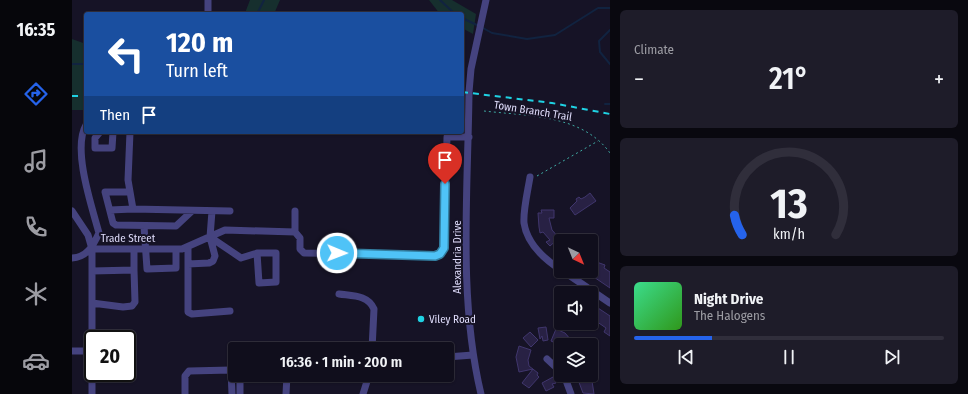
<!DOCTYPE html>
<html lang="en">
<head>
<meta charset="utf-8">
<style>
	:root { --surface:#100e1c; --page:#1e1c29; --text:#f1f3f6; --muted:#9c9ca3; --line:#302e3b; --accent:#2563eb }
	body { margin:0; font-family:"Fira Sans Condensed",sans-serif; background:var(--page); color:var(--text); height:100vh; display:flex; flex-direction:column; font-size:15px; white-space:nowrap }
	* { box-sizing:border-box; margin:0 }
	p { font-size:13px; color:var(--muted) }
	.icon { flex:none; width:22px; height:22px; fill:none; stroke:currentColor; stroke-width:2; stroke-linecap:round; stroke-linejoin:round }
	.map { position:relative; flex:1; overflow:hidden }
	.details { display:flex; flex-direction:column; gap:10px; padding:10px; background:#09080f; width:358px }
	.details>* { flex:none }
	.guide { position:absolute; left:12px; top:12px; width:380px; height:122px; border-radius:4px; box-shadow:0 1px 3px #0004,0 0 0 1px var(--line); background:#1a4fa0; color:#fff; overflow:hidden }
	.needle { width:26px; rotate:137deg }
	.fabs { position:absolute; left:482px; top:234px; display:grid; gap:8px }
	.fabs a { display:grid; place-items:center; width:44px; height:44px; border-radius:4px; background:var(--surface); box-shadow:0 1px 3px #0004,0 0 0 1px var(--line); font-size:20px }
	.speed { position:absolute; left:12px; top:330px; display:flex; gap:8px; font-size:20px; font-weight:700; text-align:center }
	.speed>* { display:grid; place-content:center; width:52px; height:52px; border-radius:50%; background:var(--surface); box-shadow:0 1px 3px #0004,0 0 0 1px var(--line); line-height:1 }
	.speed .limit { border:2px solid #111; border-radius:6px; background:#fff; color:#111 }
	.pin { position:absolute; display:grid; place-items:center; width:34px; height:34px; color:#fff; margin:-41px -17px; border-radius:50% 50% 50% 0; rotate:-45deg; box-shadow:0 0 4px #0007 }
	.pin .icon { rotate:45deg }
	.me { position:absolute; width:44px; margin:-22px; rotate:91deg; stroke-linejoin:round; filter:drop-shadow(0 0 3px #0008) }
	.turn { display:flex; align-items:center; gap:14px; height:84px; padding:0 16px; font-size:18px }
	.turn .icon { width:52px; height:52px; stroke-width:2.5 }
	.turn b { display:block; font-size:28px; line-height:34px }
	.then { display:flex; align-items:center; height:38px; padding:0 16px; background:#0003; gap:8px; font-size:15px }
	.big { font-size:30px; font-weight:600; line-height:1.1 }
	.details .widget { flex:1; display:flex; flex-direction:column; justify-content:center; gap:6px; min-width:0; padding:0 14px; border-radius:6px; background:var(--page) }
	.details .dial { align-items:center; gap:0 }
	.dial svg { height:104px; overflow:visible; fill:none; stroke:var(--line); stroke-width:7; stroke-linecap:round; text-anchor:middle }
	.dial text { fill:var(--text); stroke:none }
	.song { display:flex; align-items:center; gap:12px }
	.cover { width:48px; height:48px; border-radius:6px; background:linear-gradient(135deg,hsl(150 70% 55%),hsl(110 70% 35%)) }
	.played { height:4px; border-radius:2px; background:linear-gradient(90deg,var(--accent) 25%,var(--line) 25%) }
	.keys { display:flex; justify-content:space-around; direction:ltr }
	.heat { display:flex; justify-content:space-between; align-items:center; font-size:22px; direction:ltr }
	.trip { position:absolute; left:156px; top:342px; width:226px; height:40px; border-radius:4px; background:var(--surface); box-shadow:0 1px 3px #0004,0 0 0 1px var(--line); font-weight:600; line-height:40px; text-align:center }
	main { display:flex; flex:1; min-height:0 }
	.tabs { display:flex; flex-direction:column; width:72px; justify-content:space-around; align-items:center; background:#06060b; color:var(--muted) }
	.tabs .icon { width:28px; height:28px }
	.tabs .on { color:var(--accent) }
	.tabs b { font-size:18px; color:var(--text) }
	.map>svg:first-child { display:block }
</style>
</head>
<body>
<main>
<nav class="tabs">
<b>16:35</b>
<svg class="icon on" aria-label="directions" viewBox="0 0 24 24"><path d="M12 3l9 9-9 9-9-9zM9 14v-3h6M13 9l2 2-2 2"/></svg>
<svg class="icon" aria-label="music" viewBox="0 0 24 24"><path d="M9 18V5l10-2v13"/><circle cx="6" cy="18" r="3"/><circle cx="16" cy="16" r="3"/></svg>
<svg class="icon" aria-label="phone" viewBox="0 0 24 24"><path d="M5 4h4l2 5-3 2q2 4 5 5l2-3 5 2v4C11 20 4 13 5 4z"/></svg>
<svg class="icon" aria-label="climate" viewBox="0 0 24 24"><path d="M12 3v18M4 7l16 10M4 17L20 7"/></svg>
<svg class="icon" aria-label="car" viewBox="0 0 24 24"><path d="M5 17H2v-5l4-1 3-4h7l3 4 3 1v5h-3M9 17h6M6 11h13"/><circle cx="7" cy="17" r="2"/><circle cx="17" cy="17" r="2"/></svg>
</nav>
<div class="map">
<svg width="538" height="394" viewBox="0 0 538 394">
	<rect width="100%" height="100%" fill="#161326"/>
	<path fill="#162f2e" d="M178 0H208L202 14H170L173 13Z
		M357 0H380L404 14 401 34 390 28V14H368Z
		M0 39 14 44V110H0Z"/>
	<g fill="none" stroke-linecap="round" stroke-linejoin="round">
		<path stroke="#112340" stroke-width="2" d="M368 0 383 14
			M185 14 192 0
			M390 18 407 26
			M411 28 420 33 455 39 483 35 526 8H538
			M538 30 527 41 528 52 538 64
			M0 64H14
			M533 104H538"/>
	</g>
	<path fill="#282144" stroke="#40366d" d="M518 193 524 201 503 215 498 208 505 201 504 199 507 197 509 199 513 197Z
		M469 210H482V218H477L480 230 487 238 478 246 474 242 478 240 471 232 468 233 467 227 466 213H470Z
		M519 260 533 265 532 268 538 272V288L513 271H519Z
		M523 306 538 316V336L532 332 534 328 524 321 519 329V312Z
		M474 327 476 340 471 341 470 336 468 339 466 328Z
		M484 329 493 333 499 340 501 337 505 342 502 345H488L479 341Z
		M458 332 466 340 459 347 451 338Z
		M447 346 459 350 456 360 457 366 466 373 465 375 467 377 457 388 450 383 461 369 447 372 444 357Z
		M511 375H523L524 379 520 381 522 394 511 393 505 377Z
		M481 377 484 383 480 384 482 387 474 391 470 383Z"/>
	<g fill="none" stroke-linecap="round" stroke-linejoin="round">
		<path stroke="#3faba4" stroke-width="1" stroke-dasharray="2 3" stroke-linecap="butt" d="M412 111C454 116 510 114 538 153
			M465 176 526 141"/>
		<path stroke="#45437f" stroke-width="7" d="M136 14V0
			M28 132 23 138V148H40L41 132
			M58 132 56 180 61 209 158 211
			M458 177C456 190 451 210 452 223 455 244 472 259 489 270
			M58 192H33L41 223 44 225 104 226 120 211
			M38 210 61 209
			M0 211 16 235 20 249
			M72 226 75 269 104 268V249
			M223 232 228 238V249L232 253 365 255 372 248 375 137H397
			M138 237 169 258 185 253H204V282L187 283 185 253
			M116 247V312L120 314 158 311
			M0 258C15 257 21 246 27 233 20 207 0 149 14 125
			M116 264 137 263 141 261 143 256 138 237 140 211
			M20 271 62 270V249
			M491 271 538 303
			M267 294C281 296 296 295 302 309L300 349
			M20 303 51 307 60 306 63 302 62 270
			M171 349 174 347H207L211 349
			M0 351H20
			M375 357 401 355
			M475 359 489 372
			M168 375V394
			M492 375 499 394
			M20 394V249H110L153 230 223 232V211
			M113 394V376L117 371 159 370 160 394
			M214 394 215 375
			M291 394 297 375
			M409 394C386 298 396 191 397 92L399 69 414 0"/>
		<path stroke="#1fd2e3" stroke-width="2" stroke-dasharray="6 5" stroke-linecap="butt" d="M390 92 480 103 538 114
			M0 96H14"/>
	</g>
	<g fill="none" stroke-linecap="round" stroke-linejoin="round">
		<g stroke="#337fa1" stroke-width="10">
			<path id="route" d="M265 253 363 256 368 254 372 248 373 184"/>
		</g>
		<use href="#route" stroke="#4fc3f7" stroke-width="7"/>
	</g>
	<circle fill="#1fd2e3" stroke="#161326" stroke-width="1.5" cx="349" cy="319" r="4"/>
	<g text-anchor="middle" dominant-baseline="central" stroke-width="4" stroke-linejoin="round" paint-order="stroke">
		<g font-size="11" fill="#dfdcfb" stroke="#161326">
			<text transform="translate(461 111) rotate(9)">Town Branch Trail</text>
			<text x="56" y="238">Trade Street</text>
			<text transform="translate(385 257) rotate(-90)">Alexandria Drive</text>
		</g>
		<g font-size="11" fill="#dfdcfb" stroke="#161326" text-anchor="start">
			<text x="357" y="319">Viley Road</text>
		</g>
	</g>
</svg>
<div class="fabs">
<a><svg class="needle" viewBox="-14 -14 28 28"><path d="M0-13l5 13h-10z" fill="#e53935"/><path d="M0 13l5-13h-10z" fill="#9c9ca3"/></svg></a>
<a><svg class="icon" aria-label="sound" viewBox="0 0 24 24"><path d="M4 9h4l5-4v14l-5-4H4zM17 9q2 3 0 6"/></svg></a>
<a><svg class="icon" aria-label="layers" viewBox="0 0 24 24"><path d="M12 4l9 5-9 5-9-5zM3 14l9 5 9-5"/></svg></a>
</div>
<div class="speed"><div class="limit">20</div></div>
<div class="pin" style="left:373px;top:184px;background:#d93025"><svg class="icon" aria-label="arrive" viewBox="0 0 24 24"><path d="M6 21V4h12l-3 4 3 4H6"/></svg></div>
<svg class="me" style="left:265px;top:253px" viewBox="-20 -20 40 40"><circle r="17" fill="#4fc3f7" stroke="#fff" stroke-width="3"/><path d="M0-11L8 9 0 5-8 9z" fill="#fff"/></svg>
<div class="trip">16:36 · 1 min · 200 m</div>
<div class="guide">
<div class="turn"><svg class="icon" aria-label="left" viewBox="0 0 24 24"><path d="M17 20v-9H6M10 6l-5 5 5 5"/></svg><div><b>120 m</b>Turn left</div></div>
<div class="then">Then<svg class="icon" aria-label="arrive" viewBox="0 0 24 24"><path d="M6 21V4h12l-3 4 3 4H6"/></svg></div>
</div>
</div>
<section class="details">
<div class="widget"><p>Climate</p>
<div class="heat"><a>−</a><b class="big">21°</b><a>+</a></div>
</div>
<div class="widget dial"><svg viewBox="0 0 100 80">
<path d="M14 69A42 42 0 1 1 86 69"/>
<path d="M14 69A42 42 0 0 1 8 54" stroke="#2563eb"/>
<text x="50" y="56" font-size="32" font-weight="700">13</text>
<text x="50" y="72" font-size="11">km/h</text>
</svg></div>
<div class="widget">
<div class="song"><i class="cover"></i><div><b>Night Drive</b><p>The Halogens</p></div></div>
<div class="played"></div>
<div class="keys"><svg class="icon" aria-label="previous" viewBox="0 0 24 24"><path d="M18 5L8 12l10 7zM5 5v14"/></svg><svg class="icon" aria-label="pause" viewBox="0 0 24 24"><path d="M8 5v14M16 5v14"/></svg><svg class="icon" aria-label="next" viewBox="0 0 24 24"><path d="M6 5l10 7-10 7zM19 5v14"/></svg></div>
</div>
</section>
</main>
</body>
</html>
